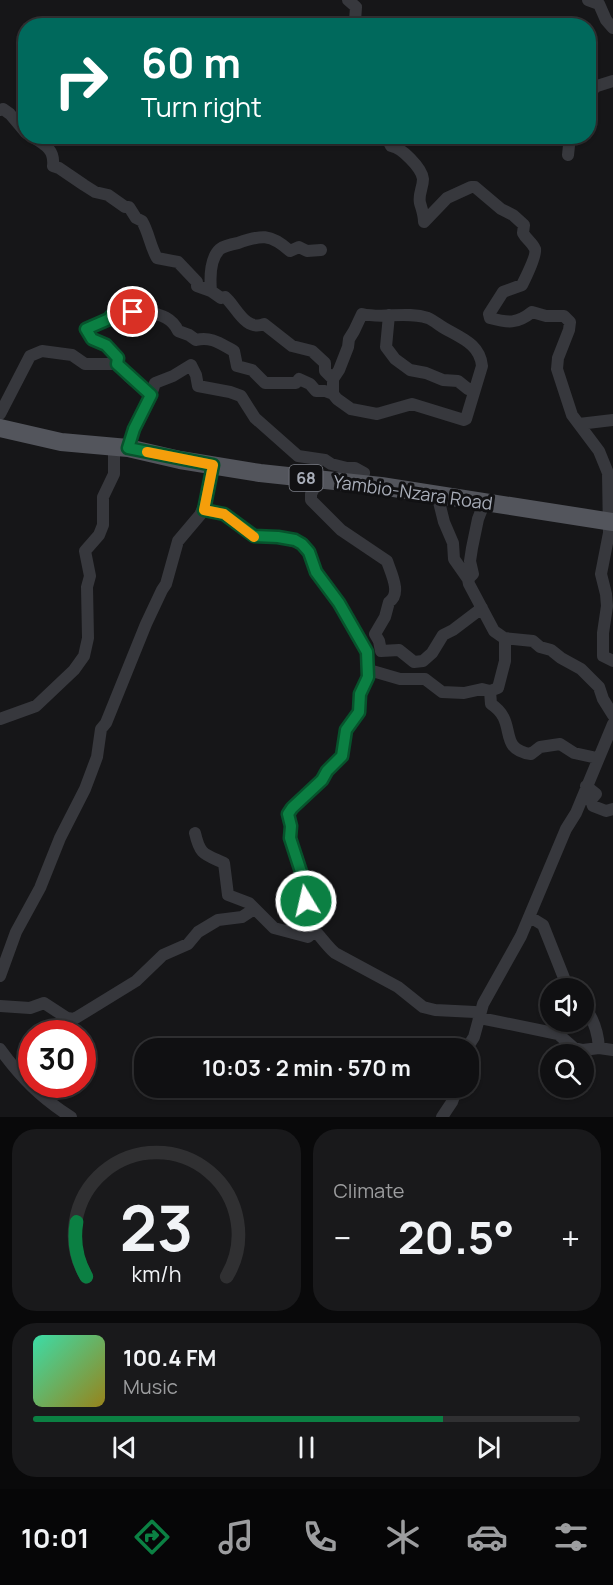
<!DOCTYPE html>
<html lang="en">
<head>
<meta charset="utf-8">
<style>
	:root { --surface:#101012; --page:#19191b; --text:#f1f3f6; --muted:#9c9d9f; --line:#303032; --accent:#0b8043 }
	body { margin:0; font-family:Manrope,sans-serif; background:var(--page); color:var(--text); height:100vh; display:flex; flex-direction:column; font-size:22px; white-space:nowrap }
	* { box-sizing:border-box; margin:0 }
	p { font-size:20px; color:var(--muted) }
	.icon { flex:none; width:33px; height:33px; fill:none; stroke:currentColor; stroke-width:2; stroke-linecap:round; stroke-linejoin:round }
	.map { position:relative; height:1117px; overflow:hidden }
	.sheet { display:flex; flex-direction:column; gap:12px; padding:12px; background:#09090a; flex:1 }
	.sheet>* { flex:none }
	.guide { position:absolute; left:18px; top:18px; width:578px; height:126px; border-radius:24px; box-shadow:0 2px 4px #0004,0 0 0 2px var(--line); background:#00695c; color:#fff; overflow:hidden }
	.fabs { position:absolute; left:540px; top:978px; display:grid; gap:12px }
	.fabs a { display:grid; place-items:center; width:54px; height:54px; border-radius:50%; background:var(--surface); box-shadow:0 2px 4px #0004,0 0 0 2px var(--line); font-size:30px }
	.speed { position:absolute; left:18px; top:1020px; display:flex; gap:12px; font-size:30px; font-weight:700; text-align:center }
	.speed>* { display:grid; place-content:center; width:78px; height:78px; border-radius:50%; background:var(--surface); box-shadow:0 2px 4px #0004,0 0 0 2px var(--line); line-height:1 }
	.speed .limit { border:9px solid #d22; background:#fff; color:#111 }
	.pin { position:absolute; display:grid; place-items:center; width:51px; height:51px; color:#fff; margin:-26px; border:3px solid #fff; border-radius:50%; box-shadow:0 2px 6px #0007 }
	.me { position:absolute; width:66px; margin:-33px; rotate:351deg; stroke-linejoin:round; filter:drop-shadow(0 0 4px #0008) }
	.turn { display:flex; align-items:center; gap:21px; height:126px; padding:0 24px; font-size:27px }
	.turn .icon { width:78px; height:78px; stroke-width:2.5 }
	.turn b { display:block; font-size:42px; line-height:51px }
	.big { font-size:45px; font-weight:700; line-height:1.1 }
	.sheet .widget { flex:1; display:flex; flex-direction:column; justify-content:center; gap:9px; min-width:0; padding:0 21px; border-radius:24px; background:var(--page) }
	.sheet .dial { align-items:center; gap:0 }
	.dial svg { height:156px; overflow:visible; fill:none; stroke:var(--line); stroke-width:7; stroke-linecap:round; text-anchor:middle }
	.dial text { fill:var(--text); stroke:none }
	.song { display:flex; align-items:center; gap:18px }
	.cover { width:72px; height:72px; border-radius:9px; background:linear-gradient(135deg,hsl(160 70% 55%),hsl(50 70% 35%)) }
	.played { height:6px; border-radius:3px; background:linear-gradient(90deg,var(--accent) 75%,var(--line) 75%) }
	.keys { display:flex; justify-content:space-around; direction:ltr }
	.heat { display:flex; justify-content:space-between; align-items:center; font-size:33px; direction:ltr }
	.sheet .tiles { flex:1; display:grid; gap:12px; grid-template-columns:1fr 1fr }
	.widget:last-child { grid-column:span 2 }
	.trip { position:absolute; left:134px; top:1038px; width:345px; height:60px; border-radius:24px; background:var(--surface); box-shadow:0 2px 4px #0004,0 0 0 2px var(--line); font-weight:700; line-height:60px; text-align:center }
	.menu { display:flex; height:96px; justify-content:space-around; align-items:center; background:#060607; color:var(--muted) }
	.menu .icon { width:42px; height:42px }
	.menu .selected { color:var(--accent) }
	.menu b { font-size:27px; color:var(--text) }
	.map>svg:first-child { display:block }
</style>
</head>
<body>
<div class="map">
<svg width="613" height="1117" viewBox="0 0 613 1117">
	<rect width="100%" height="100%" fill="#161618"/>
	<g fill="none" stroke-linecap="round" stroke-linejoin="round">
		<path stroke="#37383d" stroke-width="12" d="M348 0 356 7 355 21 364 26
			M588 0 599 4 606 20 613 28
			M588 93 597 86 613 81
			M0 110 3 109 10 114 26 133
			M31 136C44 144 55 149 53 166L59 168 84 185 95 192 108 195 125 207H129L136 218 142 221C149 233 150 246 157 258L178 262 197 282V286L211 291 221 298 225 297C236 306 245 332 264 324L292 346 312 351 325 363V371L333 379V394L337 399 351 409 377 414 412 404 464 420 466 419 482 366C480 344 461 338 444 328 439 325 433 320 428 318 407 311 383 319 362 314L354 331 349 339 348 347 339 370 333 379
			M386 136 391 146C401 147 422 168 423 179 423 188 418 194 420 203 422 210 424 215 424 222L447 198 471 187H475L501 209 513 215 524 225 523 233C526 239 532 242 535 249 537 255 526 277 522 285L503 292 489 314 490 318C508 323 517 324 532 312L546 316H564L570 322 569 330 558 358 557 369 572 415 599 451 608 473 609 533 601 574 606 594 607 606 603 633V656L613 661
			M568 155 570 136
			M211 291C210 279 210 258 220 249 224 246 233 244 238 243 261 235 270 233 290 251L299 247 307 251 321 250
			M389 315 386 347 395 359 410 370 426 373 443 380 458 381 468 389 474 390
			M117 364 118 358 106 345 92 339 86 329 109 319 111 316 124 319 138 309C153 314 171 314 178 331L189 335 196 340C211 336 221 344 234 351L237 366 252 370 265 383H296L299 379 310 384 316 391H325L333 394
			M151 395 155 383 173 376 191 365 196 375 198 386 230 392 241 396 255 418 298 456 325 460 331 464 347 468H355L364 473 361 484
			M0 414 30 356 42 351 72 355 85 364H117L128 376 151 395 134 429 128 448
			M579 424 613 420
			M319 479 311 494V500L341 530 387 561C391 573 402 594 389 602L385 617 375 634 379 641 381 651 399 650 414 662 423 661 432 653 443 635 453 630 482 608
			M437 494 444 522 453 543 454 559 468 579
			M485 501 478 519 472 548 470 561 473 574 468 579 469 584 494 631 504 638 533 641 540 647 551 650 561 658 581 669 599 687 603 699 613 715
			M204 506V510L224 514 253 536H278L302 544 311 557 316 572 339 603 367 652 368 677 360 694 359 712 346 730 341 756 327 771 322 780 292 808 288 814 291 826 290 838 298 859 306 889V910L313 918 315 931C322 938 327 946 335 953L398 987 423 1007 435 1010 475 1012 480 1018 558 1034 574 1048 583 1050 599 1048 613 1050
			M505 638V661L498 688 490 691 491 704C519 722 496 749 531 754L540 747 560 744 574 753 597 758
			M369 670 400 679H425L442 692 464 693 482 689 490 691
			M0 719 36 706 74 670 84 656 88 638 87 587 90 576 85 551 99 535 103 525V497L114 474V447
			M586 786 596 794 591 800 593 806 606 811 613 809
			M195 833C200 855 204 854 224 863L228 895 249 903 274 928 308 937 315 931
			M530 917 543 925 568 988
			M0 976 16 932 40 888 60 838 85 789 97 757 101 729 106 723 146 624 162 590 166 584 178 541 200 515 204 506 213 465
			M0 1006 30 1008 44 1003 67 1018 74 1019 136 981 163 955 188 944 198 932 218 920 242 917 254 909
			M584 1006C594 1019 598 1032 599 1048
			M467 1048 474 1037 483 1004 521 936 566 829 576 813 613 724
			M0 1049C21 1078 41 1098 71 1117
			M442 1117 452 1102 457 1088"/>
		<path stroke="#53555c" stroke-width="18" d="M0 428 61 442 128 448 180 460 260 473 381 486 613 522"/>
	</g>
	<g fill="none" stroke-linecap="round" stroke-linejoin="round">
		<g stroke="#07532c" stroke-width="15">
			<path id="route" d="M133 312 124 319 111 316 109 319 86 329 92 339 106 345 118 358 117 364 151 395 134 429 128 448 213 465 204 510 224 514 254 536 278 537 295 540 302 544 309 552 316 572 339 603 367 652 368 677 360 694 359 712 346 730 342 756 327 771 322 780 292 808 288 814 291 826 290 838 303 878 306 901"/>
		</g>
		<use href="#route" stroke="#0b8043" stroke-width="10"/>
		<path stroke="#f59e0b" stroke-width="10" d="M147 452 213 465 204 510 224 514 254 537"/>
	</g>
	<g text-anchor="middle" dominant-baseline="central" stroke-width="6" stroke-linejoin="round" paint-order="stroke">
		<rect fill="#111113" stroke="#7b7e86" stroke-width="1.5" x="289.5" y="465" width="33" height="26" rx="4.5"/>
		<g font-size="16" font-weight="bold" fill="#a8adb8">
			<text x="306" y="478">68</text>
		</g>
		<g font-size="18" fill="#a8adb8" stroke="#111113">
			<text transform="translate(413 492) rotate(8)">Yambio-Nzara Road</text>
		</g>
	</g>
</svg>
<div class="fabs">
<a><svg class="icon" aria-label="sound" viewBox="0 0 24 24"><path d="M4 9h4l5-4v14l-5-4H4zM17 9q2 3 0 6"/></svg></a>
<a><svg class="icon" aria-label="search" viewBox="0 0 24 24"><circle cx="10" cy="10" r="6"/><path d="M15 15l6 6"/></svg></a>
</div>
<div class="speed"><div class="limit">30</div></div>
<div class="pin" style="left:133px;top:312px;background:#d93025"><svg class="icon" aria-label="arrive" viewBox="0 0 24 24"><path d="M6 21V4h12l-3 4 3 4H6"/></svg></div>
<svg class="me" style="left:306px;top:901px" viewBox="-20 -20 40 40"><circle r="17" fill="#0b8043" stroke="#fff" stroke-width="3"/><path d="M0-11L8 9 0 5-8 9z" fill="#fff"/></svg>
<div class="trip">10:03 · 2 min · 570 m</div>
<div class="guide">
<div class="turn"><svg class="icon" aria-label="right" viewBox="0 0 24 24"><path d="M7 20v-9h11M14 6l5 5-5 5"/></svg><div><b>60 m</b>Turn right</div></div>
</div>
</div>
<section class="sheet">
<div class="tiles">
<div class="widget dial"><svg viewBox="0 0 100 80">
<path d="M14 69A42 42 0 1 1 86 69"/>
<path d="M14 69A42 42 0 0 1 9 41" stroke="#0b8043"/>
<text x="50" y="56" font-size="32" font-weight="700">23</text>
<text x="50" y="72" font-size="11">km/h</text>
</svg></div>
<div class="widget"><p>Climate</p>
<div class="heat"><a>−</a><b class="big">20.5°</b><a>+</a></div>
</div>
<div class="widget">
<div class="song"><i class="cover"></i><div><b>100.4 FM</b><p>Music</p></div></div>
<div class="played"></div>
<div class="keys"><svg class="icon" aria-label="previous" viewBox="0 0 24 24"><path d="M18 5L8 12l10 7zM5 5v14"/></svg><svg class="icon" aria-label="pause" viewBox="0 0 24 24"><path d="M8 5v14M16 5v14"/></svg><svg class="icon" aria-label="next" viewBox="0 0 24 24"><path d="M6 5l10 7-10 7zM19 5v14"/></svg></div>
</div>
</div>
</section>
<nav class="menu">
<b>10:01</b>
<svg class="icon selected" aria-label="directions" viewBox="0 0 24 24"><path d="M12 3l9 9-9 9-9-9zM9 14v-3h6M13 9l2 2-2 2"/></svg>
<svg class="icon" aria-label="music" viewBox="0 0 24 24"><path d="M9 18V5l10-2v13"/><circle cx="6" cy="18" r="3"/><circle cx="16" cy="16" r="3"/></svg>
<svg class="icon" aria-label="phone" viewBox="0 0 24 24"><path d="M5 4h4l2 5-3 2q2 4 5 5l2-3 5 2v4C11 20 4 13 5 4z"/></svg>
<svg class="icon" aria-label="climate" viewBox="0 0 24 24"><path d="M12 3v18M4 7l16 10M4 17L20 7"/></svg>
<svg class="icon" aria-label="car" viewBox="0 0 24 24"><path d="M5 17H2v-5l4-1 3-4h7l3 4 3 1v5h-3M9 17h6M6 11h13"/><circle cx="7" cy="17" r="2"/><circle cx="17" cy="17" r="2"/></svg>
<svg class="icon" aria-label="filters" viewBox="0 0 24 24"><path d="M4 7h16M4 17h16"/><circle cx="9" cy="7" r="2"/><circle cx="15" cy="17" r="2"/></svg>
</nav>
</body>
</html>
